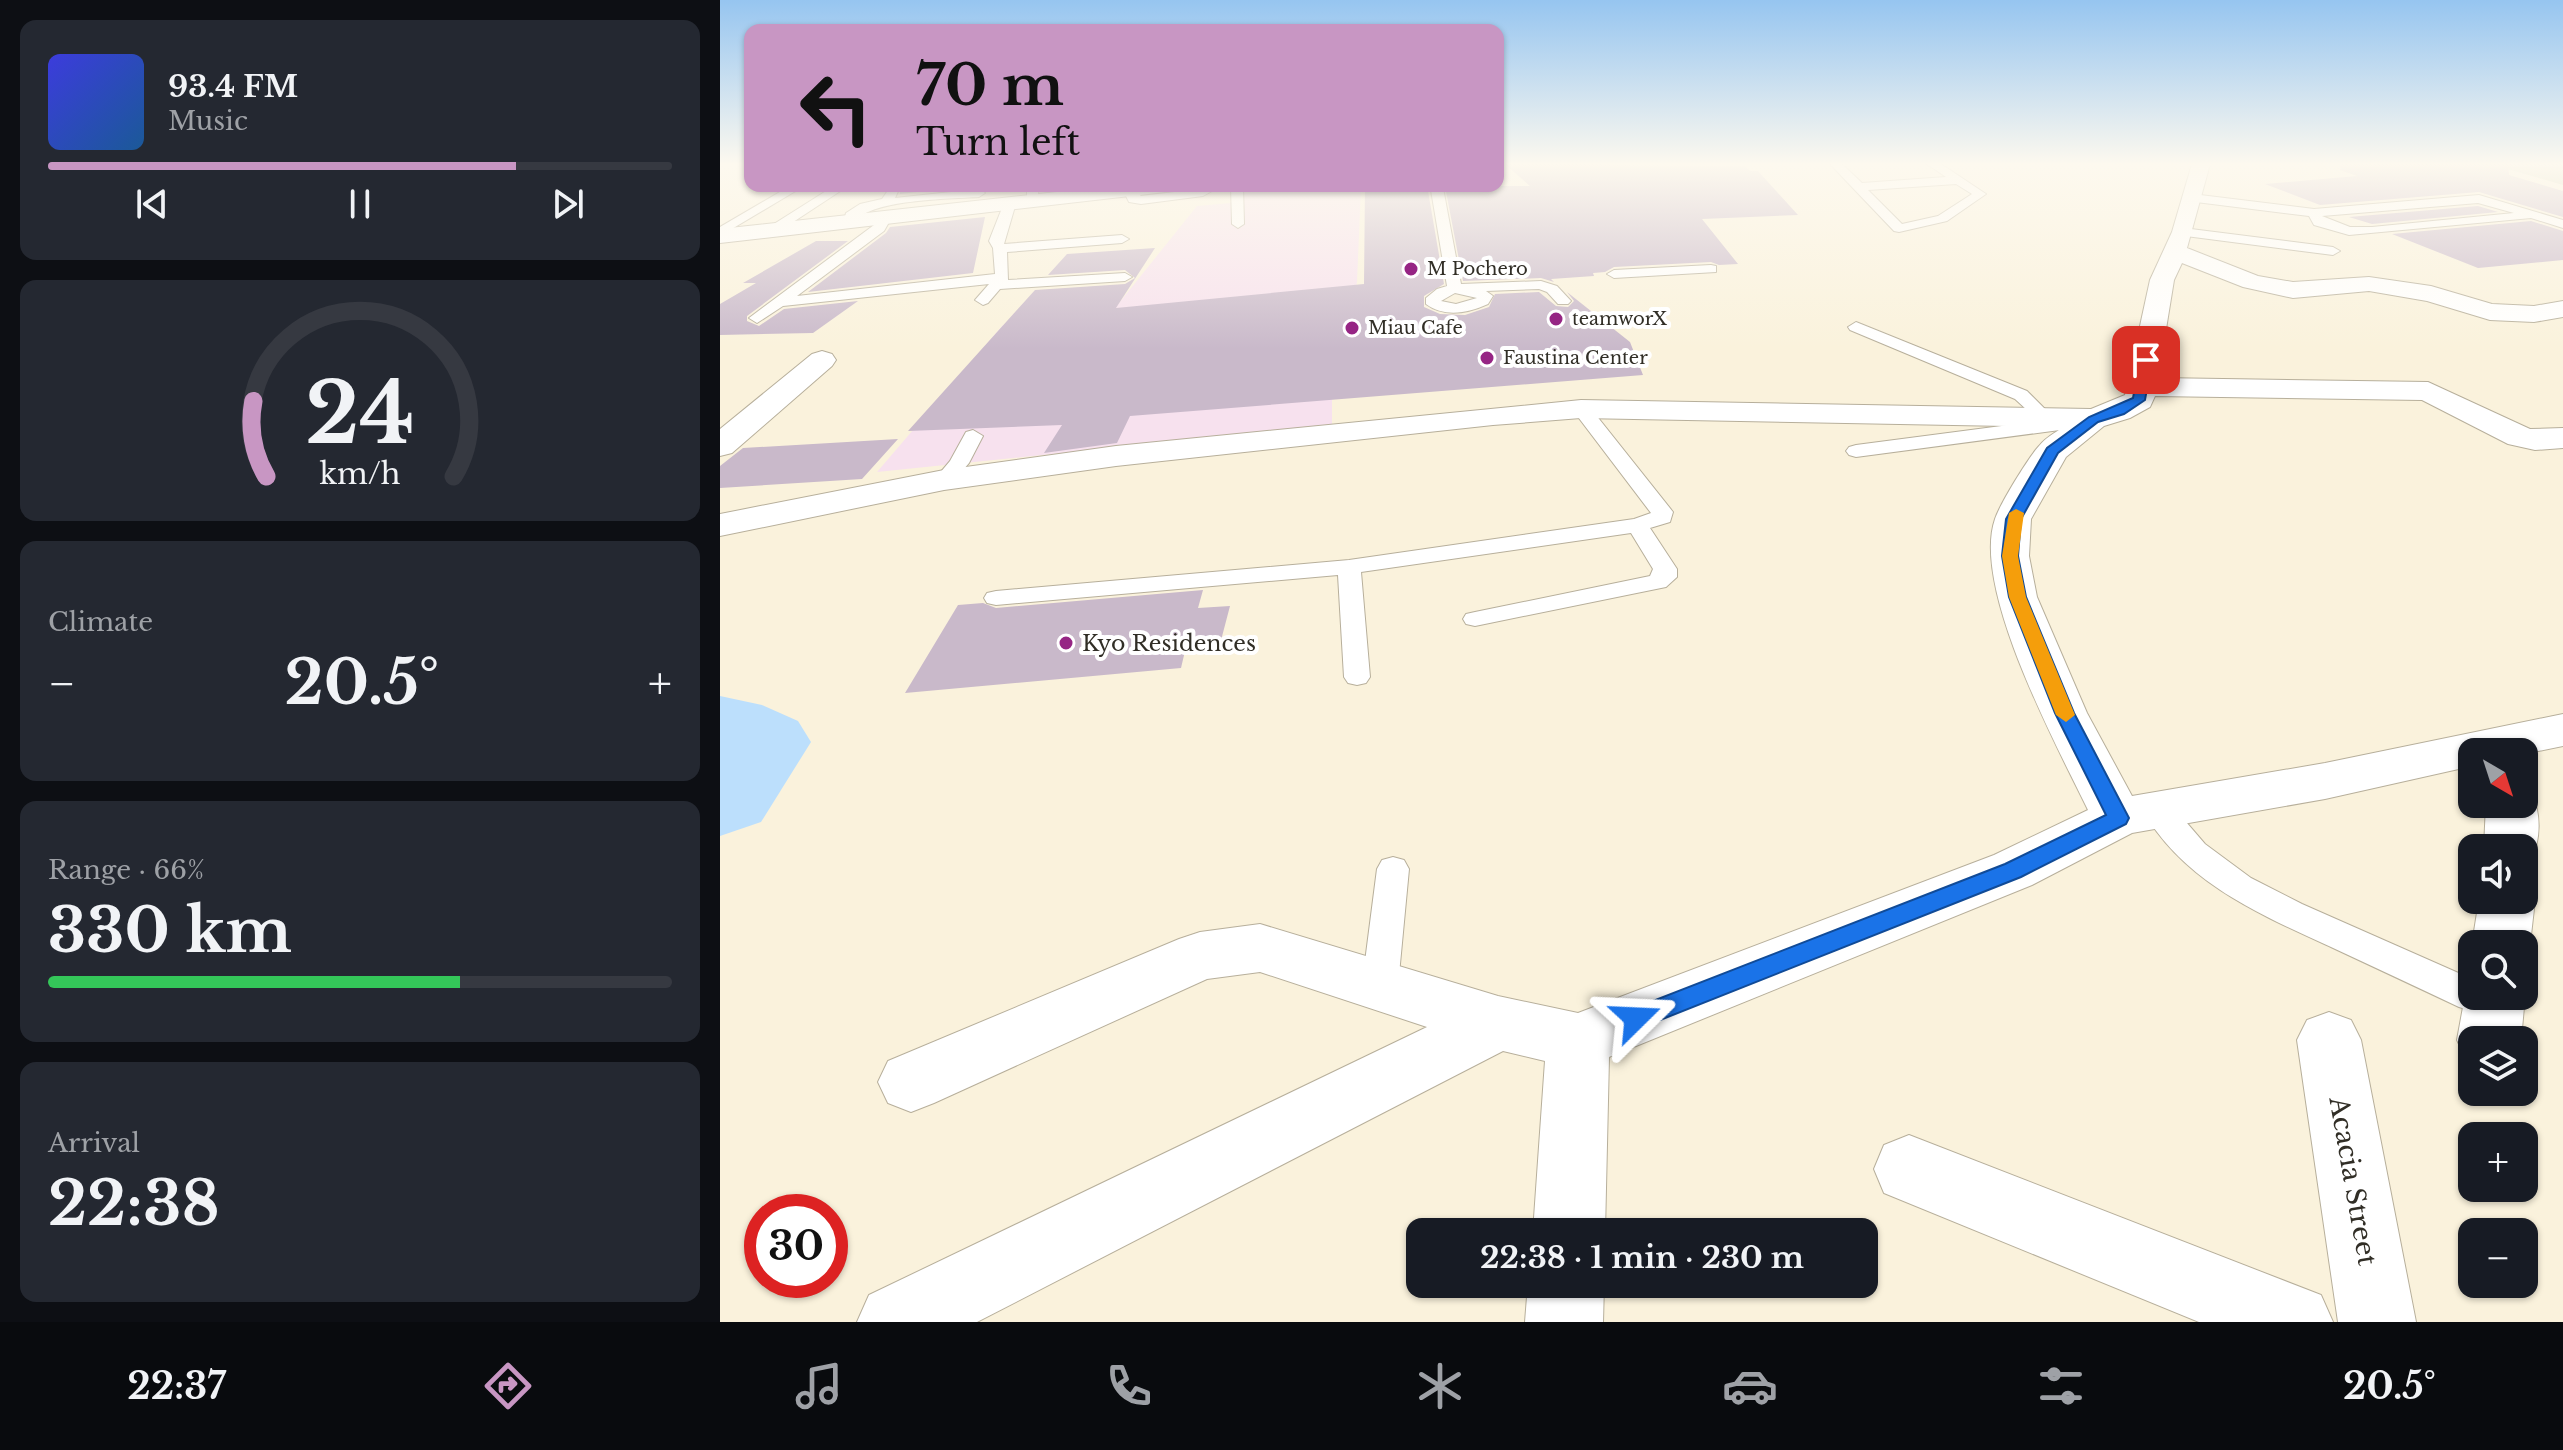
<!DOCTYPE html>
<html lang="en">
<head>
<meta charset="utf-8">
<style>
	:root { --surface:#171b24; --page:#242831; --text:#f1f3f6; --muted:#9ea1a6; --line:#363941; --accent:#c896c3 }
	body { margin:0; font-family:"Libre Baskerville",serif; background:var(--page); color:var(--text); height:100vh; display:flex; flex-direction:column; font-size:30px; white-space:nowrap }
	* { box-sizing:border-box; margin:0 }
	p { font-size:26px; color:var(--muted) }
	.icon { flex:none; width:44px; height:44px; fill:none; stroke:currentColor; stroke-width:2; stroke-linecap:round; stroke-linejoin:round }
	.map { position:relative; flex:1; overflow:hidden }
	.side { display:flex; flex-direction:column; gap:20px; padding:20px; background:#0d0f14; width:720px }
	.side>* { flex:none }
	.guide { position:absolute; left:24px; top:24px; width:760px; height:168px; border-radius:16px; box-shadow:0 2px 6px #0004; background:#c896c3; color:#111; overflow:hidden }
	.needle { width:52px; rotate:141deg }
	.buttons { position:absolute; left:1738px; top:738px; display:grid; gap:16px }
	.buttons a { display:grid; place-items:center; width:80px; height:80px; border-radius:16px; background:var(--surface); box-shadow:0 2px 6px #0004; font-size:40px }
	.speed { position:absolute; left:24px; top:1194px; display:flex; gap:16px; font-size:40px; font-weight:700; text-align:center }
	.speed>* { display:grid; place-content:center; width:104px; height:104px; border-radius:50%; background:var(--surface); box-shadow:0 2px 6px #0004; line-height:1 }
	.speed .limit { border:12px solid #d22; background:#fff; color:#111 }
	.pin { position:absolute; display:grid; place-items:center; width:68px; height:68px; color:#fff; margin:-34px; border-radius:16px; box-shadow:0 4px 12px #0006 }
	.me { position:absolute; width:88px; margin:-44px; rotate:69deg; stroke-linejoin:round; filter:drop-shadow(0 0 6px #0008) }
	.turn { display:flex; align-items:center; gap:28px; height:168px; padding:0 40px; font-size:36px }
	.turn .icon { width:104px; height:104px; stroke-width:2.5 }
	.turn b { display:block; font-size:56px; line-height:68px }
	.big { font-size:60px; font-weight:700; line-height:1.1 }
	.side .widget { flex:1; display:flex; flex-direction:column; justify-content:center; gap:12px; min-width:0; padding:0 28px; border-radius:16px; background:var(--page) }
	.side .dial { align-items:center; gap:0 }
	.dial svg { height:208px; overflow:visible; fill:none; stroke:var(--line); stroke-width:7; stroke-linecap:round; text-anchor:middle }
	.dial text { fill:var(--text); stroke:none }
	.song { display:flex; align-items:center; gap:24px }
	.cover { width:96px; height:96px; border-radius:12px; background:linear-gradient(135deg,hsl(240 70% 55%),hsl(210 70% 35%)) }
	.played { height:8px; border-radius:4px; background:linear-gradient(90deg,var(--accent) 75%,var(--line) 75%) }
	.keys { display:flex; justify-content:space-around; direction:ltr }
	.heat { display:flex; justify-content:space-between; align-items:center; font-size:44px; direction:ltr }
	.charge { height:12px; border-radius:6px; background:linear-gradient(90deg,#34c759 66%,var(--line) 0) }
	.trip { position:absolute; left:686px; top:1218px; width:472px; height:80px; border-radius:16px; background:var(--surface); box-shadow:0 2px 6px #0004; font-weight:700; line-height:80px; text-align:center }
	.tab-bar { display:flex; height:128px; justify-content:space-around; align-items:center; background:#090b0e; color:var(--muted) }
	.tab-bar .icon { width:56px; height:56px }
	.tab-bar .on { color:var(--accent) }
	.tab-bar b { font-size:36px; color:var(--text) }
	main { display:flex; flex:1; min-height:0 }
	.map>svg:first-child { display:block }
</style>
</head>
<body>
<main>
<section class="side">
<div class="widget">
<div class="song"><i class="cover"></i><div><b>93.4 FM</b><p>Music</p></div></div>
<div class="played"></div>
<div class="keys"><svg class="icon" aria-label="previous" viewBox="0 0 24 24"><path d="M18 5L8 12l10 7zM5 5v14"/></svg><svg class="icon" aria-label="pause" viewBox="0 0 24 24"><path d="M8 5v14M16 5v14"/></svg><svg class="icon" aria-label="next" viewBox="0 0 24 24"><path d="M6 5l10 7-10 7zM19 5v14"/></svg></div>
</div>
<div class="widget dial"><svg viewBox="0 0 100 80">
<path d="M14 69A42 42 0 1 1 86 69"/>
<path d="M14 69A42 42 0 0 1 9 40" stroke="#c896c3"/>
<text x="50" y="56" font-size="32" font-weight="700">24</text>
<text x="50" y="72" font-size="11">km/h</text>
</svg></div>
<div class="widget"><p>Climate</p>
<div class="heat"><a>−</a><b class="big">20.5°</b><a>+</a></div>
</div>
<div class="widget"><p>Range · 66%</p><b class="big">330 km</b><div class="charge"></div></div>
<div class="widget"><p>Arrival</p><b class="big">22:38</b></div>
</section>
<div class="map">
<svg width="1843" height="1322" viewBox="0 0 1843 1322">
	<rect width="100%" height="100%" fill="#faf2dc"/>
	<path fill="#f7e1ee" d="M511 186H641L637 282 612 400V425L157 472 283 325 395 308 477 206 511 203Z"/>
	<path fill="#cdd1b7" d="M1771 164H1843V185Z"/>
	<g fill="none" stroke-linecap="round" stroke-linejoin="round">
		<path fill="#bcdffc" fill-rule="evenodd" d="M0 696 42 705 78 721 91 742 41 822 0 836Z"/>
	</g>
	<path fill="#c9b9ca" d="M785 164 1025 166 1030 171H1038L1078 215 982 219 1018 264 999 265 991 262 894 267 885 272 873 273 874 276 831 279 834 282 821 278 743 281 725 186H810Z
		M1621 164H1788L1789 175 1843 191V217L1759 192 1600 205 1545 184 1637 176 1620 170Z
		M180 186H249L180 194Z
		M645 186H704L708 191 724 284 704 296V307L720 314 745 315 769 307 775 294 819 292 836 306 848 307 854 301 847 292 910 342 923 375 410 416 397 443 324 453 342 425 188 431 315 290 405 284 415 278 405 270 328 275 347 254 435 248 396 308 644 284Z
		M1758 206 1778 212 1652 224 1629 217Z
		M265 217 253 273 88 292 166 233 170 227Z
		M1811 221 1843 231V260L1758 268 1672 234Z
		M96 241H128L27 316V321L39 326 64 309 138 301 93 333 0 335V304L36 283H23Z
		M178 439 142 479 0 488V466L23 448Z
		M483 590 478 608 510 606 499 648 465 651 461 668 185 693 238 605 263 603 276 608Z"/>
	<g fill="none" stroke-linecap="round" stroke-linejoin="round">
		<g stroke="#b7af9b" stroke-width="2">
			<path id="service" d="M1110 164H1122L1142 183 1226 177 1207 164H1221L1266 194 1227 221 1179 232 1174 231ZM1236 184 1252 194 1218 216 1182 224 1148 190Z
				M70 186H84L0 236V227Z
				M114 186H128L58 232 46 229Z
				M171 186 179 189 175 198 259 189 265 193 259 197C231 199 146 199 133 224H123L126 213 140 204 162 199Z
				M307 186H319L317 203 307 200Z
				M409 186 421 196 480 189 479 186H491L492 191 483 196 421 204 409 202 403 190Z
				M511 186H523L524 224 518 228 512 224Z
				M707 186 723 188 741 284 821 281 837 286 851 301 848 304H838L827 292 819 289 766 291 773 296 768 304C748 313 725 318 706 304V298L717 289 727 286 711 190ZM735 293 757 298 736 304 721 301Z
				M1472 194 1594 209 1759 195 1843 220V228L1811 218 1629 235 1594 225 1589 216 1468 201V195ZM1758 203 1794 213 1652 227H1630L1602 216Z
				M290 199 296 203 284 244 402 235 409 239 402 243 287 252 288 280 405 273 412 277 405 281 280 289 268 303 263 305 255 300 269 284 63 306 37 323 29 318 154 225 162 214 166 213 172 217 164 231 77 296 275 274 273 248 269 241 284 203Z
				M1463 228 1613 247 1620 251 1613 255 1458 235V229Z
				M991 265 996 266V272L894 278 887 274 894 270Z
				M1136 322 1307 391 1328 412 1330 416 1328 420 1362 415 1371 421 1362 427 1136 457 1129 455 1126 451 1129 447 1136 445 1319 421 1295 399 1130 330 1128 327Z
				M861 403 868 405 953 512 950 522 930 528 957 569V577L946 587 755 626 746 624 743 619 746 614 755 612 930 576 933 569 911 533 641 572 650 677 646 683 637 685 628 683 624 677 618 575 276 605 267 603 264 598 267 593 276 591 629 560 914 519 931 513 852 409Z
				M253 430 263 436 249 463 231 484H217L214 480 230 461 246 432Z
				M1437 798 1448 801 1485 844 1531 878 1582 904 1752 979V996H1770L1765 1007 1752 1011 1739 1007C1697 987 1654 967 1611 947 1539 914 1463 882 1422 809L1426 801Z
				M673 857 684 860 689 869 678 985 673 996 660 1000 647 996 642 985 657 869 662 860Z"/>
		</g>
		<g stroke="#b7af9b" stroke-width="2">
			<path id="minor" d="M1472 164H1490L1467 248 1538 276 1573 282 1649 277 1711 286 1772 304 1814 306 1843 301V317L1814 322 1770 320 1707 301 1649 291 1573 298 1523 287 1462 263 1454 280 1438 378 1708 382 1810 429 1843 428V448L1815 450 1788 444 1702 400 1435 396 1430 407 1410 418 1384 426 1346 457 1311 519 1309 556 1317 597 1367 713 1412 796 1605 763 1843 714V746L1804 754V752H1752V766L1605 799 1412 833 1312 885 889 1057 885 1232H813L825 1061 783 1051 257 1322H137L149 1295 707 1027 540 972 487 979 214 1103 191 1112 168 1103 158 1082 168 1061 459 939 480 932 540 924 778 996 858 1013 1274 855 1368 810C1337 746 1251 588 1275 519 1280 504 1308 458 1319 446 1325 438 1335 433 1343 427L861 418 773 425 396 466 224 490 0 536V514L224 470 396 446 861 400 1371 409 1405 395 1430 280 1452 232Z
				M102 351 112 354 116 360 112 366 12 453 0 456V429L92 354Z
				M1804 789 1810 791C1822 812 1821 841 1810 862L1804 864V848H1764L1766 804H1804Z
				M1804 883 1815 900 1810 944 1804 956V944H1752L1759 900H1804Z
				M1752 981V996H1804V993L1805 996 1801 1040H1752V1062L1747 1060 1737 1040 1745 996Z
				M1609 1012 1631 1020 1641 1040 1696 1322H1618L1577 1040 1587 1020Z
				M1189 1135 1601 1295 1613 1322H1479L1164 1193 1154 1169 1164 1145Z
				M808 1284H884L883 1322H805Z"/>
		</g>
		<g stroke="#b7af9b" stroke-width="2">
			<path id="secondary" d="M391 186H455L445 192 0 243V229Z"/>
		</g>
		<use href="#service" fill="#fff" fill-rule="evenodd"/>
		<use href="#minor" fill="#fff" fill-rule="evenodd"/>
		<use href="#secondary" fill="#fff" fill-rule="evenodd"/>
	</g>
	<linearGradient id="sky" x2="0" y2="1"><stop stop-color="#96c5f0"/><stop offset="0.47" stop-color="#fdf9ef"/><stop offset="1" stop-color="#fdf9ef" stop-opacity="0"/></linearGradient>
	<rect width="1843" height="349" fill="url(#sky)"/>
	<path fill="#1a73e8" stroke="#114b97" stroke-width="2" d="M1426 357 1432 360 1425 400 1404 414 1378 422 1338 453 1301 519 1298 556 1306 597 1354 713 1409 818 1406 824 1301 877 925 1026 916 1030 907 1026 903 1018 907 1011 1285 864 1386 815 1335 713 1289 597 1282 556 1286 519 1327 448 1369 417 1413 398 1420 360Z"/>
	<path fill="#f59e0b" d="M1296 509 1304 513 1298 556 1306 597 1355 715 1346 722 1336 715 1289 597 1282 556 1289 513Z"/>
	<g fill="#962584" stroke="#fff" stroke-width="3">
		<circle cx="691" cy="269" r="8"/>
		<circle cx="836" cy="319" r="8"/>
		<circle cx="632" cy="328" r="8"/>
		<circle cx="767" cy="358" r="8"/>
		<circle cx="346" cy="643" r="8"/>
	</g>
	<g text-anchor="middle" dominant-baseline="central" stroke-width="8" stroke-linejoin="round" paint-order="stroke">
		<g font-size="18" fill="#312e26" stroke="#fff" text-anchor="start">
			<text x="707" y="269">M Pochero</text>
			<text x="852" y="319">teamworX</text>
			<text x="648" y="328">Miau Cafe</text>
			<text x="783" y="358">Faustina Center</text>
		</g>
		<g font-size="22" fill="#312e26" stroke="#fff" text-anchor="start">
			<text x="362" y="643">Kyo Residences</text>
		</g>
		<g font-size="26" fill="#312e26" stroke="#fff">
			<text transform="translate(1633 1181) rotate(80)">Acacia Street</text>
		</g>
	</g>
</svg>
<div class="buttons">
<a><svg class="needle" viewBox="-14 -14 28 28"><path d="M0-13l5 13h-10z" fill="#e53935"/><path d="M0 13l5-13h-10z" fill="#9ea1a6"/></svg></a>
<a><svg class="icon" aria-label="sound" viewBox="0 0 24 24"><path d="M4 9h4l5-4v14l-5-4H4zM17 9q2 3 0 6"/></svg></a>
<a><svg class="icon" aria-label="search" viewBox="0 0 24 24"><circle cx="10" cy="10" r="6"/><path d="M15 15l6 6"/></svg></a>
<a><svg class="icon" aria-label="layers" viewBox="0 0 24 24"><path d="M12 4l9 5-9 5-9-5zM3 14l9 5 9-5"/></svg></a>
<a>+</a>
<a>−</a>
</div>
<div class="speed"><div class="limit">30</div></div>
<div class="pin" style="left:1426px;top:360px;background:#d93025"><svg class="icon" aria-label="arrive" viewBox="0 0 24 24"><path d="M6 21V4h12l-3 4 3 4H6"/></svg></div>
<svg class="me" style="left:916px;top:1018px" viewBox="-20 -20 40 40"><path d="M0-17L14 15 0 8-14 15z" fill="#1a73e8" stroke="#fff" stroke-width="4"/></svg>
<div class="trip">22:38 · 1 min · 230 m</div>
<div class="guide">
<div class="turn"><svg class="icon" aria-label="left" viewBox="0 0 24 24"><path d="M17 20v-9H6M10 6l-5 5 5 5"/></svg><div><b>70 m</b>Turn left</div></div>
</div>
</div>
</main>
<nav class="tab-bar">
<b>22:37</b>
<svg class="icon on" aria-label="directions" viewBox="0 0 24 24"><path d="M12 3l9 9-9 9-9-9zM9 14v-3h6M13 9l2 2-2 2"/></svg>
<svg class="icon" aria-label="music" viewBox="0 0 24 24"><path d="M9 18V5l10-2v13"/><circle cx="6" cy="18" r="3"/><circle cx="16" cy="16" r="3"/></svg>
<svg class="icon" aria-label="phone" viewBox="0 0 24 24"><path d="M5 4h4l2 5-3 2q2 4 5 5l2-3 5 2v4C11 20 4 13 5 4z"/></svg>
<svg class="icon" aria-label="climate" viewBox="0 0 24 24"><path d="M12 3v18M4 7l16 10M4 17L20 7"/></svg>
<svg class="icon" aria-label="car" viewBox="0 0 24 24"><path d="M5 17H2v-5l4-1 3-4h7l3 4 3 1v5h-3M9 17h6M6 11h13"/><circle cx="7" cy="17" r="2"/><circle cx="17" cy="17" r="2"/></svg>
<svg class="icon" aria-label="filters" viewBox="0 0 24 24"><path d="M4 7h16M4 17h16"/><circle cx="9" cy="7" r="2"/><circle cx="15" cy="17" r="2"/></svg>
<b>20.5°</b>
</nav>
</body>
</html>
